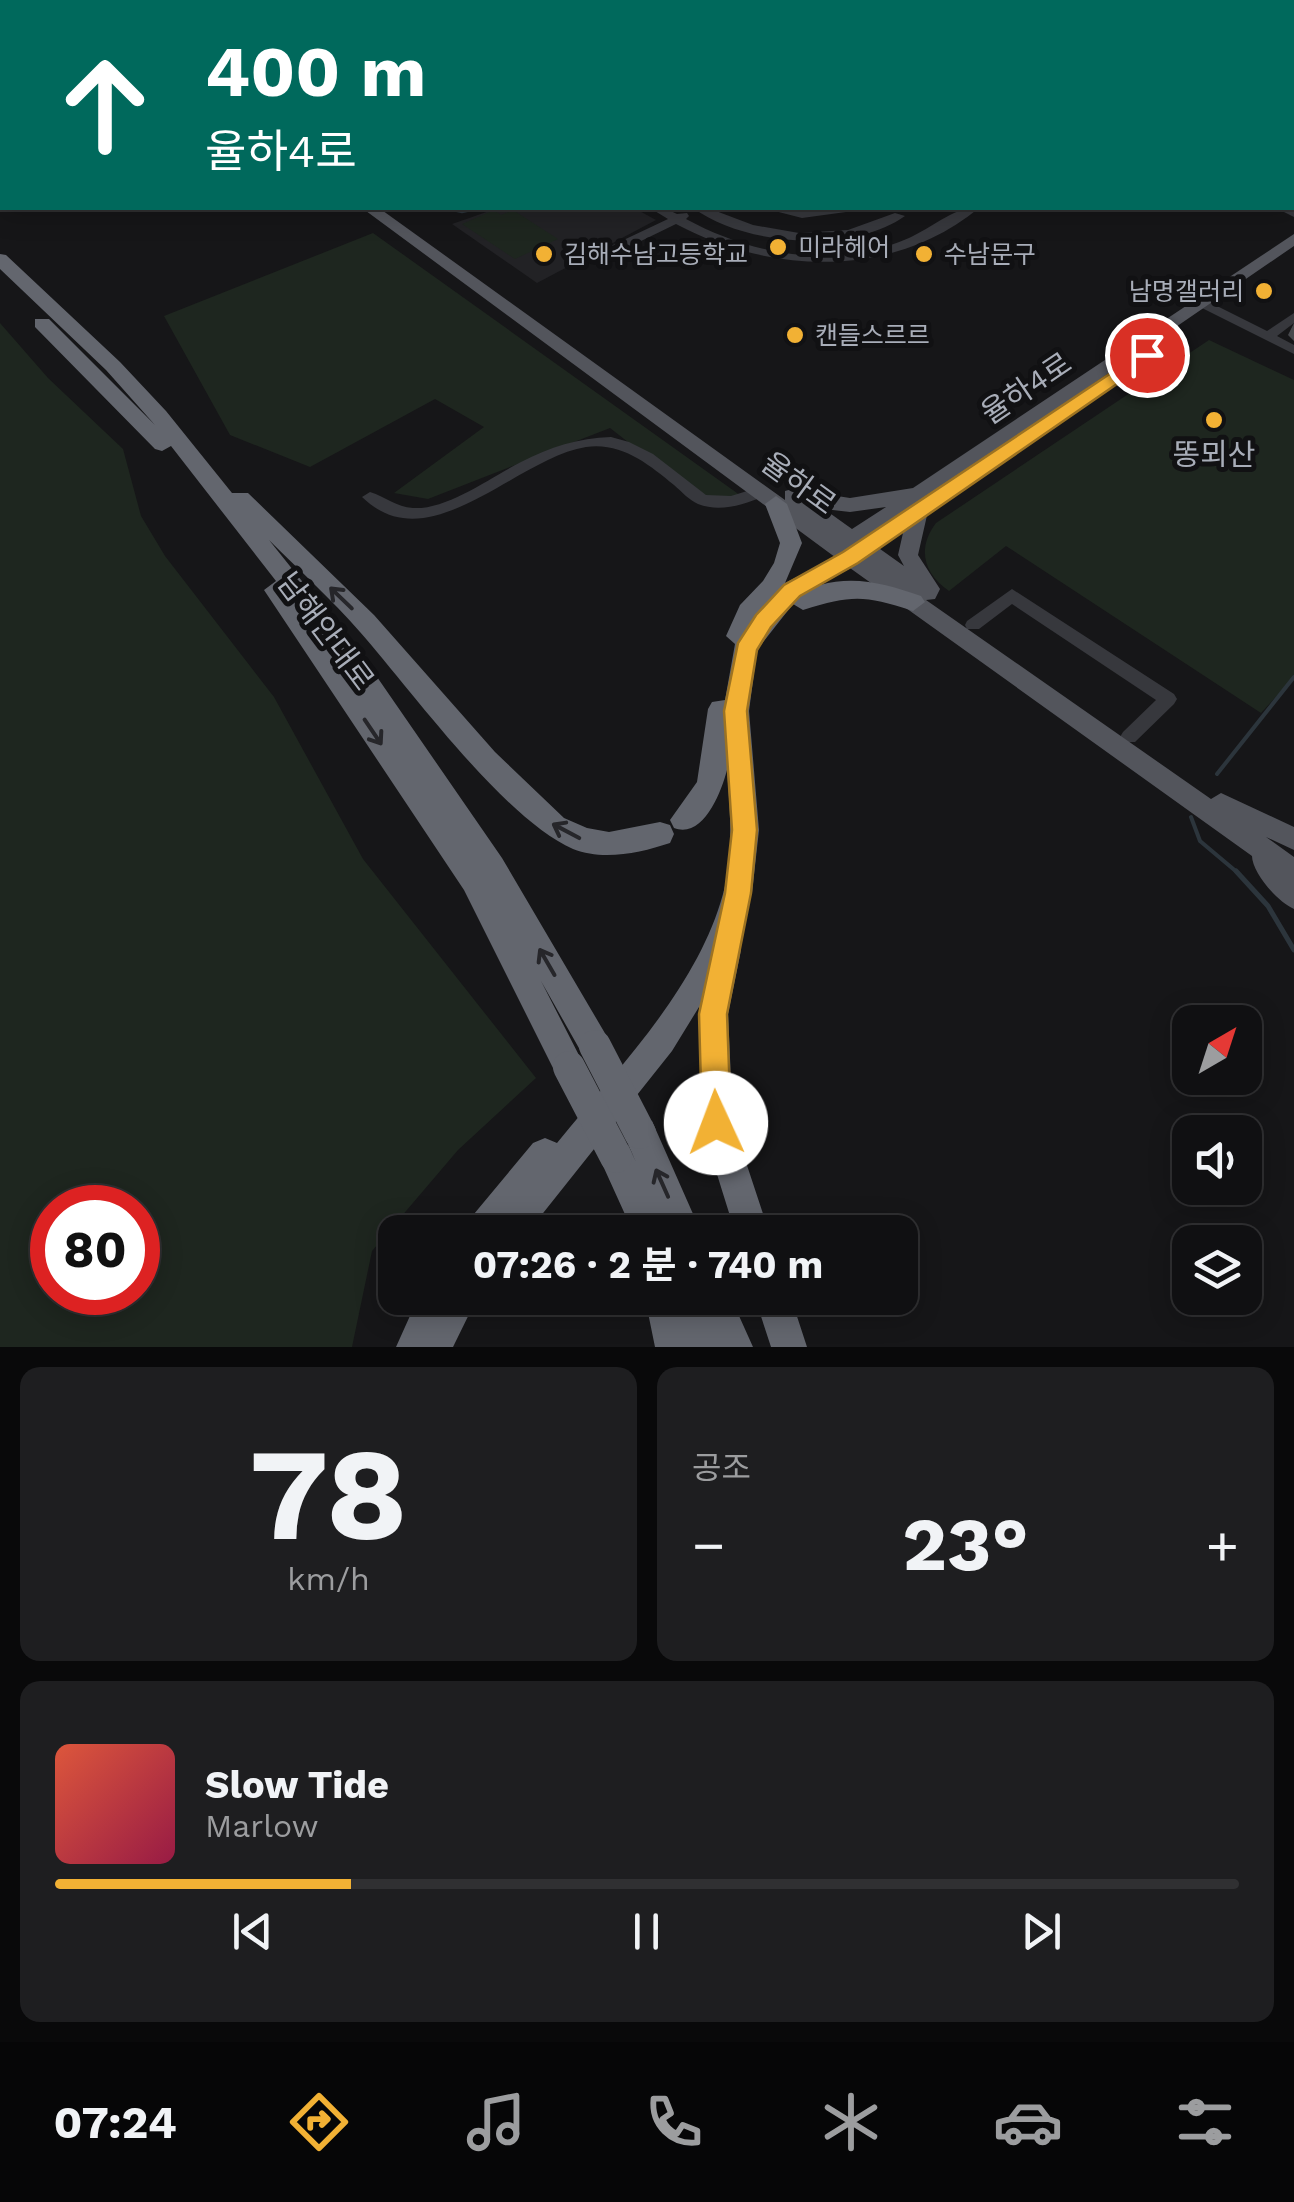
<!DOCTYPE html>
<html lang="ko">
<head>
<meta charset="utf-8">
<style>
	:root { --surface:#101012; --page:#1e1e20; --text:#f1f3f6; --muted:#9c9d9f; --line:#303032; --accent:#f2b134 }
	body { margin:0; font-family:"Work Sans","Noto Sans KR",sans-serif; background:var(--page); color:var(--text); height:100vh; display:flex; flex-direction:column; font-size:38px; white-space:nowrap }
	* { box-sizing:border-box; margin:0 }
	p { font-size:32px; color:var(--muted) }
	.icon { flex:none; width:55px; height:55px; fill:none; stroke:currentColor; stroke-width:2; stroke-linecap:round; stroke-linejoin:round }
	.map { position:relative; height:1347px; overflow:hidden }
	.side { display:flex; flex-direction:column; gap:20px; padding:20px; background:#09090a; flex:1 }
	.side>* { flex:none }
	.guide { position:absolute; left:0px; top:0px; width:1295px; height:210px; box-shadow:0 5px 25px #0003,0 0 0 2px var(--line); background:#00695c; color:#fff; overflow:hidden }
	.needle { width:65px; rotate:39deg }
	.controls { position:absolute; left:1172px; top:1005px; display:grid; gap:20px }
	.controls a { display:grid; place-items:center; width:90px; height:90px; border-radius:20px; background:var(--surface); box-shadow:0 5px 25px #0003,0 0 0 2px var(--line); font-size:50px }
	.speed { position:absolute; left:30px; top:1185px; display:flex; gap:20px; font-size:50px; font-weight:700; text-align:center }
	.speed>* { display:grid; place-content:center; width:130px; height:130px; border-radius:50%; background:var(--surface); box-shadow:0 5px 25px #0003,0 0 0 2px var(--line); line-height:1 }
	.speed .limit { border:15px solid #d22; background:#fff; color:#111 }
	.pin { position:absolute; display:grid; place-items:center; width:85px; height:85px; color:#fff; margin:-42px; border:5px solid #fff; border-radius:50%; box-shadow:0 2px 10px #0007 }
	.me { position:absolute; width:110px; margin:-55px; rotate:358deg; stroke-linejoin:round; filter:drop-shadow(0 0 8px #0008) }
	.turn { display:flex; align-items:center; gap:35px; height:210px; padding:0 40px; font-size:45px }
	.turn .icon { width:130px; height:130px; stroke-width:2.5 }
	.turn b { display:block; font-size:70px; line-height:85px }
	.big { font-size:75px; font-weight:700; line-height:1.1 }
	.side .tile { flex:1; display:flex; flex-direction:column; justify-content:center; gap:15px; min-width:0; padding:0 35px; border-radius:20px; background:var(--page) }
	.side .dial { align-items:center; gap:0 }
	.dial b { font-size:130px; line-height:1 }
	.song { display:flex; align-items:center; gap:30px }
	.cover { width:120px; height:120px; border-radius:15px; background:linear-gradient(135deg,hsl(10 70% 55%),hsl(340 70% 35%)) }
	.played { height:10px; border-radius:5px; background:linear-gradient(90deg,var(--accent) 25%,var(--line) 25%) }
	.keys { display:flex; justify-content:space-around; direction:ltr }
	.heat { display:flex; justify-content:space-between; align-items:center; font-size:55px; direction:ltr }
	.side .tiles { flex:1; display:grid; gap:20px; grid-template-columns:1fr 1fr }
	.tile:last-child { grid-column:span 2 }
	.trip { position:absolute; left:378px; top:1215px; width:540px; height:100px; border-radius:20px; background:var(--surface); box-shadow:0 5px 25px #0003,0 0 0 2px var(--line); font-weight:700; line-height:100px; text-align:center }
	.menu { display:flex; height:160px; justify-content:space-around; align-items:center; background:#060607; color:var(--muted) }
	.menu .icon { width:70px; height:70px }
	.menu .on { color:var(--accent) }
	.menu b { font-size:45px; color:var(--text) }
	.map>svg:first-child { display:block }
</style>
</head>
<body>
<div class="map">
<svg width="1294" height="1347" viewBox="0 0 1294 1347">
	<rect width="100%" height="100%" fill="#161618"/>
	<path fill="#222225" d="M498 208H634L656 220 537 283 452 224Z"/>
	<path fill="#1e261f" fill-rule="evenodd" d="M494 210 501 215 513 210 558 239 515 259 462 224Z
		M373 233 744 498 701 499 610 428 428 499 394 493 484 427 435 399 310 467 230 435 164 316Z
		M0 323 48 378 123 449 141 516 165 556 274 697 363 859 536 1078 458 1150 372 1251 352 1347H0ZM52 1208H138V1292H52Z
		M1209 340 1294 380V677L1261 713 1006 546 949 591C923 573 917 548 936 523Z"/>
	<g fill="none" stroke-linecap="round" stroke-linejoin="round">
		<path stroke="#2c353c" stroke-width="2.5" d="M1241 0 1286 2
			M444 208 462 212 480 208"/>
		<path stroke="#2c353c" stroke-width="4" d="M1217 774 1294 677
			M1191 817 1200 841 1238 873"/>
		<path stroke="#2c353c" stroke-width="5" d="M1236 871 1268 906 1294 950"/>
		<path fill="#37383d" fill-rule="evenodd" d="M309 0H319L320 2H311Z
			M343 0H353V2H344Z
			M378 0H388L389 2H380Z
			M414 0H424L425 2H416Z
			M444 0H454L455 2H446Z
			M486 0H496L497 2H488Z
			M539 0H570L566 2H538Z
			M635 0H645L646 2H637Z
			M717 0H749L745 2H716Z
			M827 0H838L840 2H830Z
			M1292 54H1294L1292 61Z
			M1292 74H1294V80H1292Z
			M1292 106H1294L1292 113Z
			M1292 144H1294L1292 151Z
			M1292 182H1294L1292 189Z
			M650 208H664L677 214 687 213 689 216 686 219C754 256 837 270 909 238 932 228 955 206 979 208 893 279 771 275 676 224L602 260H594V254L668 219Z
			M693 208H708L753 225 799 233 848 230 895 213 905 216C852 254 745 246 693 208Z
			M763 208 802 210 852 208 846 212 802 218Z
			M1276 208 1294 209V217Z
			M1201 298 1267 331 1294 313V323L1277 336 1294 345V354L1196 305 1195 302Z
			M611 437 629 442 653 454 706 495 731 496 760 487 768 492 765 496C744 504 721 513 698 504 689 500 682 492 674 485 648 464 622 442 586 447 516 458 429 563 362 497L370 492C386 497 396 507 413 508 447 510 491 477 521 462 550 447 578 438 611 437Z
			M1012 589 1174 694 1177 699 1174 704 1135 742H1123L1120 737 1123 732 1156 700 1012 604 979 629H967L965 625 967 621Z"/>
		<path fill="#53555c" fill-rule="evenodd" d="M261 0H273L274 2H262Z
			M362 208H379L785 500V491L792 489 850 498 913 488 1294 234V246L918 504 928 511 918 555 940 589 935 599 926 600 1211 799 1221 793 1294 827V850L1266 837 1294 857V909C1277 902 1252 872 1252 856L843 563ZM886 507 852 529 824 509 850 512ZM908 511 898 555 904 566 866 539Z"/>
		<path fill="#63666e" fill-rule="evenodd" d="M0 254 6 255 120 362 166 411 232 493H248L374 615 495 752 564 818 587 828 609 832 660 822 670 825 674 834 670 843C640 853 603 861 573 849 504 819 412 691 360 632 332 600 299 570 269 540L366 661 502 858 606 1035 611 1046 606 1057 595 1061 584 1057 541 981 585 1067 580 1078 569 1083 558 1078 464 890 264 590 276 581 171 446 162 451 155 449 35 327V319H49L155 425 106 370 0 269Z
			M776 496 787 504 802 543 785 583 850 550 861 558 858 564 820 585C855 575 887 584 921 596L925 602 913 611C863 595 853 595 803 610L793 604 757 650 749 711 759 830 752 893 734 939 741 950 728 1014 733 1123 769 1232H735L701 1123 699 1007 672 1051 528 1232H464L469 1220 533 1143 545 1138 557 1143C618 1068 697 989 723 894 734 854 730 811 727 770 721 793 703 839 674 828L670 820 697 782 708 709 712 702 725 700 735 644 726 636 740 605 763 581 774 563 780 543 765 504Z
			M640 1116 652 1121 701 1232H633L599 1157 604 1145 616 1140 628 1145 636 1162 623 1133 628 1121Z
			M418 1298H477L453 1347H396Z
			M645 1298H731L753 1347H655Z
			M755 1298H791L807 1347H771Z"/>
		<path stroke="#63666e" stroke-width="32" d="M595 1046 640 1133
			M569 1067 616 1157"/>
	</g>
	<path fill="#47494d" d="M794 0H824V2H796Z
		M987 0H1022L1021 2H986Z
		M1075 0H1110V2H1074Z
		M1153 0H1215L1214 2H1153Z
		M1294 323V341L1288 335Z"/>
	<defs><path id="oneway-shaft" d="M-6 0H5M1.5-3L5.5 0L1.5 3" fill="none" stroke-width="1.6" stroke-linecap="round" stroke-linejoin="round" transform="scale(2.5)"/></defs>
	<g stroke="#26262a">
		<use href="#oneway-shaft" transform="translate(341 598) rotate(-136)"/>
		<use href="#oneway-shaft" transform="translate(373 732) rotate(56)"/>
		<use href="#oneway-shaft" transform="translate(566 831) rotate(-152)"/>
		<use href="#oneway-shaft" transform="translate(547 962) rotate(-120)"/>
		<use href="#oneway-shaft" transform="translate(662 1183) rotate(-114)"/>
	</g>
	<path fill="#f2b134" stroke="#9d7322" stroke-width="2.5" d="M1147 349 1153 351V359L858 563 800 596 771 627 757 650 747 711 757 830 751 893 727 1014 731 1123 727 1134 716 1138 706 1134 702 1123 699 1014 725 893 732 830 724 711 738 643 756 615 784 585 843 552Z"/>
	<g fill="#f2b134" stroke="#111113" stroke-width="4">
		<circle cx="778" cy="247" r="10"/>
		<circle cx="544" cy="254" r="10"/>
		<circle cx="924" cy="254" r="10"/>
		<circle cx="1264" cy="291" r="10"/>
		<circle cx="795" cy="335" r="10"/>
		<circle cx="1214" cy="420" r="10"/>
	</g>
	<g text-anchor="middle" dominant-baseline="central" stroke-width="10" stroke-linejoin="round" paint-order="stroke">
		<g font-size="25" fill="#a8adb8" stroke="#111113" text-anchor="start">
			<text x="798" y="247">미라헤어</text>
			<text x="564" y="254">김해수남고등학교</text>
			<text x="944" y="254">수남문구</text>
			<text x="1244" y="291" text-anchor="end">남명갤러리</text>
			<text x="815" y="335">캔들스르르</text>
		</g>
		<g font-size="30" fill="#a8adb8" stroke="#111113">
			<text transform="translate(1026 388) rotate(-34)">율하4로</text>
			<text transform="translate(799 483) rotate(36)">율하로</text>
			<text transform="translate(326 631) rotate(53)">남해안대로</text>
		</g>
		<g font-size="30" fill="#a8adb8" stroke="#111113">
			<text x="1214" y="454">똥뫼산</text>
		</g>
	</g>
</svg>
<div class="controls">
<a><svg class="needle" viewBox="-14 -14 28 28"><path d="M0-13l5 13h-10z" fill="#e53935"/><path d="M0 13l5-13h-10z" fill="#9c9d9f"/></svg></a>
<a><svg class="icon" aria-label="sound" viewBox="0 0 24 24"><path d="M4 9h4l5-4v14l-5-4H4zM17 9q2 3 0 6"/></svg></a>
<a><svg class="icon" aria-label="layers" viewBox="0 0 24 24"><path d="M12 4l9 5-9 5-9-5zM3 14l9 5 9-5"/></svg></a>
</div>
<div class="speed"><div class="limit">80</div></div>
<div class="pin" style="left:1147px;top:355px;background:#d93025"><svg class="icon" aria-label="arrive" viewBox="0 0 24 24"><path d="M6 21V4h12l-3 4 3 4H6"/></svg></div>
<svg class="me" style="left:716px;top:1123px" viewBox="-20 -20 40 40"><circle r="19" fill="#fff"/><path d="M0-13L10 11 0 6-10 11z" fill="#f2b134"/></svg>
<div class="trip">07:26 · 2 분 · 740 m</div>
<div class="guide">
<div class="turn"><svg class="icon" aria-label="ahead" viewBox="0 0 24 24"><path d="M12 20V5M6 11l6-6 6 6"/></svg><div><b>400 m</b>율하4로</div></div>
</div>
</div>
<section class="side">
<div class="tiles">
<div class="tile dial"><b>78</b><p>km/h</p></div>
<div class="tile"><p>공조</p>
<div class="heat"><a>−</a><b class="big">23°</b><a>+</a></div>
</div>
<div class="tile">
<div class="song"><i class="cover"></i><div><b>Slow Tide</b><p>Marlow</p></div></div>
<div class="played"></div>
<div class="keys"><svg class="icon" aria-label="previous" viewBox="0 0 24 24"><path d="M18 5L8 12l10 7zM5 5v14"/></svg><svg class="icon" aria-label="pause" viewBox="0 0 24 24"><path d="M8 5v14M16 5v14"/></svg><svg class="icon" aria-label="next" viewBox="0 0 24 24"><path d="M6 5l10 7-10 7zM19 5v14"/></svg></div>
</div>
</div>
</section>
<nav class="menu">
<b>07:24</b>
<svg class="icon on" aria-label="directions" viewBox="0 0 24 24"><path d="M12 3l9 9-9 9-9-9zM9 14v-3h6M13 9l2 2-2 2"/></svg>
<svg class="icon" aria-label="music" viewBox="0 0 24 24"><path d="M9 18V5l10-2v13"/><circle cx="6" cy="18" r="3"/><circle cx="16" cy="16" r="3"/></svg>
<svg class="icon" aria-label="phone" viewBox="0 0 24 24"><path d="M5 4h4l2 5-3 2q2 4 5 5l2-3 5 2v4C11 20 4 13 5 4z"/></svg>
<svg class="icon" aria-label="climate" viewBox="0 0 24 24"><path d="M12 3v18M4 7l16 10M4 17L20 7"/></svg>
<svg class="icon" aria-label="car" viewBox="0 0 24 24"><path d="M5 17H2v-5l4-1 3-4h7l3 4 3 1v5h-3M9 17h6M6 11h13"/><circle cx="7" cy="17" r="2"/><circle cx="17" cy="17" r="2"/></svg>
<svg class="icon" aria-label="filters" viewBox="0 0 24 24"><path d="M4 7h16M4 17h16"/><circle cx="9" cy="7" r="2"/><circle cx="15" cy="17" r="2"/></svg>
</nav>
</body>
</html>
